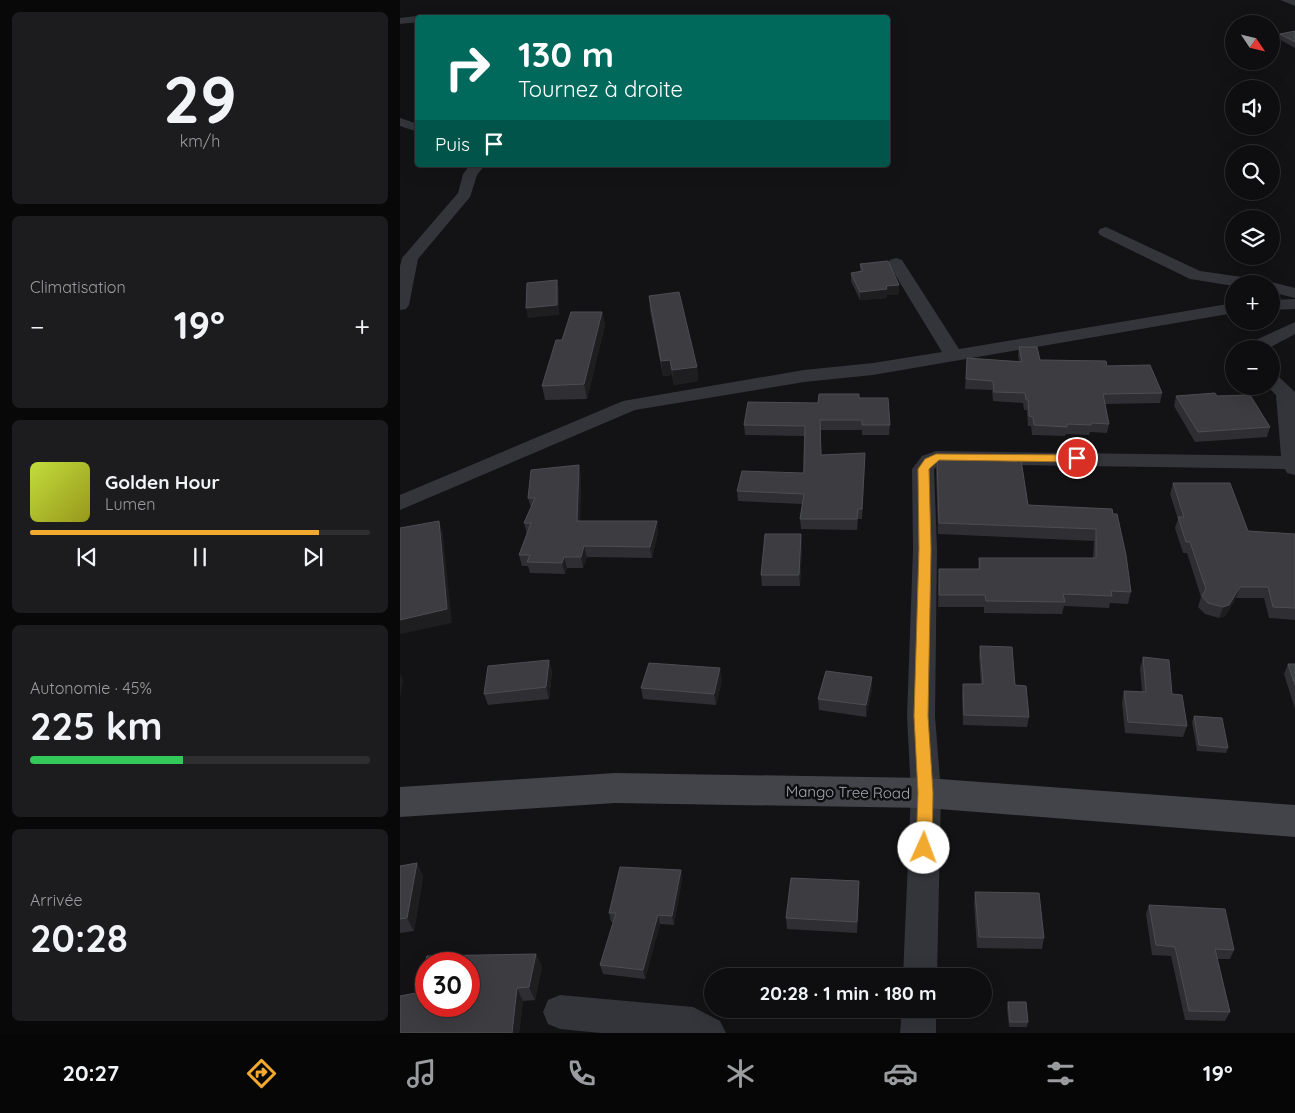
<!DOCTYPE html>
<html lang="fr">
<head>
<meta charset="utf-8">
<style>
	:root { --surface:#0e0e10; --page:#1c1c1e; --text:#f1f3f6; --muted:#9b9c9f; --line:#2e2e30; --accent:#f2aa2e }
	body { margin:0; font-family:Quicksand,sans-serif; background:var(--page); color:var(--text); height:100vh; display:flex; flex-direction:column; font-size:19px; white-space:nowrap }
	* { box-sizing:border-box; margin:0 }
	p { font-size:16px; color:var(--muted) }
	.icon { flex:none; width:28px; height:28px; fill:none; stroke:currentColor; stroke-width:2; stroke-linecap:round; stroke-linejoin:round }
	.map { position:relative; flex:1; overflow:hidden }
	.side { display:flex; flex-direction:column; gap:12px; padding:12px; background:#080809; width:400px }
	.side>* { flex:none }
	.top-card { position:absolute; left:15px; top:15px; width:475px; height:152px; border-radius:5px; box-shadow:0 5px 20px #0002,0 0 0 1px var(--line); background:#00695c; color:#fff; overflow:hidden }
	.needle { width:32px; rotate:125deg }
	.buttons { position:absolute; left:825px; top:15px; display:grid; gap:10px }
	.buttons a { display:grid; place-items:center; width:55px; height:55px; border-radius:50%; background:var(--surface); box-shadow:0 5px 20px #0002,0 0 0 1px var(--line); font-size:25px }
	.speed { position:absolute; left:15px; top:952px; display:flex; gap:10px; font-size:25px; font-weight:700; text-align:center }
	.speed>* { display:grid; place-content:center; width:65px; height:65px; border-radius:50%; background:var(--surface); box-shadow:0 5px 20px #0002,0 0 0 1px var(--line); line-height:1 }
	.speed .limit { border:8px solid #d22; background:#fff; color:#111 }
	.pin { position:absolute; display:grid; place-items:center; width:42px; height:42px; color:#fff; margin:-21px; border:2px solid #fff; border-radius:50%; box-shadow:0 1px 5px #0007 }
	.me { position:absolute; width:55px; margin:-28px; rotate:2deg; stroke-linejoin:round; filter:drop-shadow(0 0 4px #0008) }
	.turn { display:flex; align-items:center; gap:18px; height:105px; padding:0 20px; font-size:22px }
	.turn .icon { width:65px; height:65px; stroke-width:2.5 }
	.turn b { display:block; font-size:35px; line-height:42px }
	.then { display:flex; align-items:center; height:48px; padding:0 20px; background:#0003; gap:10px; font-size:19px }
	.big { font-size:38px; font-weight:700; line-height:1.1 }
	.side .card { flex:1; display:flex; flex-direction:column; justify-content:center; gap:8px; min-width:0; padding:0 18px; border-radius:8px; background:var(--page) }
	.side .dial { align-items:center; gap:0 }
	.dial b { font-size:65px; line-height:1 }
	.song { display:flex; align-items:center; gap:15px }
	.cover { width:60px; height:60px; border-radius:8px; background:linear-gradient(135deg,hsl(70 70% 55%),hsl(60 70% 35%)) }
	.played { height:5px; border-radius:2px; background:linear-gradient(90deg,var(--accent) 85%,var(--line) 85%) }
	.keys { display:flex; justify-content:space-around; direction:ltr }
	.heat { display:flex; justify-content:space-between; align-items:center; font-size:28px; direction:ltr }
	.charge { height:8px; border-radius:4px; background:linear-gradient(90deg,#34c759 45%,var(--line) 0) }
	.trip { position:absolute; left:304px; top:968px; width:288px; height:50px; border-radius:25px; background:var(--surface); box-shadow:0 5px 20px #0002,0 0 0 1px var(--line); font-weight:700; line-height:50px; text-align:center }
	.tab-bar { display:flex; height:80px; justify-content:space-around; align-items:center; background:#060606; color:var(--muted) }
	.tab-bar .icon { width:35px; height:35px }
	.tab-bar .selected { color:var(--accent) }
	.tab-bar b { font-size:22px; color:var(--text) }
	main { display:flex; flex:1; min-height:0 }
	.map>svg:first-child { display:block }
</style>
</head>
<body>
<main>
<section class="side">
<div class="card dial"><b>29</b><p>km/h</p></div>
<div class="card"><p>Climatisation</p>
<div class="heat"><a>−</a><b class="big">19°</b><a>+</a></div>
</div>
<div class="card">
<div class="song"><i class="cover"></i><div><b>Golden Hour</b><p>Lumen</p></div></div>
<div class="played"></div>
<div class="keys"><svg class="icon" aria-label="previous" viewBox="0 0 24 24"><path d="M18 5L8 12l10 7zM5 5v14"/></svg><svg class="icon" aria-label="pause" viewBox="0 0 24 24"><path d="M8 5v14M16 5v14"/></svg><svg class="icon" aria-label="next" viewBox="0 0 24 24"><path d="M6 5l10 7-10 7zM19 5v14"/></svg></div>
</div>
<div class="card"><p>Autonomie · 45%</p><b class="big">225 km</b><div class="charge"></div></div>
<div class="card"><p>Arrivée</p><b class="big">20:28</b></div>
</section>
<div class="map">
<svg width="895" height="1033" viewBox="0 0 895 1033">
	<rect width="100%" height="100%" fill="#131315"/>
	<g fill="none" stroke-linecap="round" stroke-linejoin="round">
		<path fill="#34353a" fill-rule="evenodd" d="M880 0H895V6Z
			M16 16 20 18H18V22L0 24V18Z
			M0 118 18 124V132L0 126Z
			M70 165H85L77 175 70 197 18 259 9 305 6 309 0 310V266L2 258 58 193 63 174Z
			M706 227 800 271 856 279 862 280 864 284H834V286L790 279 700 235 698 232 700 229Z
			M496 258 502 260 559 349 834 303V313L473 375 404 382 235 410 0 510V495L223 401 404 370 473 363 542 352 488 263 490 260Z
			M871 282 895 288V298L871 292V284H865Z
			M895 299V309L871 310V300Z
			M895 322V334L867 349H843L845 345Z
			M871 374 878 376 895 392V475L887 473 885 469 540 464 534 469 537 549 535 716 541 793 537 976H503L511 793 507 716 513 549 512 469 522 456 536 451 881 456 876 395 867 386H871Z
			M160 995 293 1007 320 1021 326 1033H201L160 1029 148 1024 143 1012 148 1000Z
			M502 1009H536V1033H500Z"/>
		<path fill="#42444a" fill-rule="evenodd" d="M215 773 526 778 895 805V837L526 808 215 803 0 817V787Z"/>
	</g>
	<path fill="#2f2f33" d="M895 31V48L879 39 880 34Z
		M460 264 499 285V294L487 295V298L460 300 451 281V273L460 272Z
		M249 296 297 367 298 381 274 385 272 375 263 376 250 310Z
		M202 312 205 325 187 399 145 400 142 386 162 340Z
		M619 347 640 360 707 366 762 393 760 403 705 404 709 424 707 433 690 432 689 435 666 434 665 436 632 435 631 426H628L627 410H624L623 403 593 401 592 390 565 389 567 358 619 361 618 356Z
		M776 396H817L870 427 867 437 795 442 774 406Z
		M459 398 490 425 489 435H462V430H420L421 455 465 463 462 519H458L457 530 401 529 400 519 402 504 338 501 337 491 403 473 404 436 345 435 344 425 418 403Z
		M537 459 628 505 712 509 731 592 728 604 710 603 709 608 664 606 662 614 584 613V607H538L539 569H578L579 558H693L694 541 538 534 536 470Z
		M181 476 180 521H257L258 532 252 558 187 557 183 568H167L165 574 130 573 128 566H122L119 555 127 534 124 523 131 507 128 498Z
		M773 483 848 531 895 534V620L869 618 864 598H836L825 616 819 618 805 614 798 607 801 597 787 553H783L775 528 778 519 770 494Z
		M401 534 402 546 400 586H362L361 575Z
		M580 646 615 685 629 717 627 727 563 725 562 694 563 684H581L579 656Z
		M743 657 787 726 783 737 725 733 722 702 724 691 742 692 740 668Z
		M149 660 152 671 149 699 88 705 84 694Z
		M888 664H895V709L884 674Z
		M322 680 316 705 243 699 241 688Z
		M472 689 466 717 419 710 418 699Z
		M794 716 828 748 826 753 797 751 792 722Z
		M17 863 23 877 14 931 0 933V866Z
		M281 870 282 879 274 925 260 924 245 979 203 974 200 965 213 922H211L209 913Z
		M459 892 457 933 387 929 386 918Z
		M575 892 644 938 642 949 577 948 574 903Z
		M749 905 834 950 830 959H817L830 1012 825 1021 785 1020 771 956 752 955 746 914Z
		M136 954 142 967 135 1000 123 1001 119 1033H0Z
		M608 1002 628 1022 627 1027H609L607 1007Z"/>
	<path fill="#1e1e21" d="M157 280 159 290V315L128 318 126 308Z
		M499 285V294L487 295V298L460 300V292L486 286Z
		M202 312 205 325 187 399 184 384Z
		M270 360 272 375 263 376 261 361Z
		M297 367 298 381 274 385 272 370Z
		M179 465 181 476 180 532 177 521Z
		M39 521 43 534 52 623 0 634V620Z
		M257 521 258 532 252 558 250 547Z
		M401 534 402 546 400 586 399 575Z
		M184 546 187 557 183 568 181 557Z
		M164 557 167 568 165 574 162 563Z
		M840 587 836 598 825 616 819 618 823 607Z
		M149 660 152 671 149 699 146 687Z
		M320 668 322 680 316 705 314 694Z
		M0 673 3 681 0 699Z
		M472 677V689L466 717V705Z
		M17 863 23 877 14 931 7 918Z
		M281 870 282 879 274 925 272 916Z
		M258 915 260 924 245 979 243 970Z
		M136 954 142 967 135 1000 129 987Z
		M117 988 123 1001 119 1033H112Z"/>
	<path fill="#3c3c41" stroke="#4c4e53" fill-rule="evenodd" d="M895 31V42L880 34Z
		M488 261 499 285 486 286 487 289 460 292 451 273 463 271 460 264Z
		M157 280V305L126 308 127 283Z
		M279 292 297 367 272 370 270 360 261 361 249 296Z
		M171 312H202L184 384 142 386 156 340H162Z
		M619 347H637L640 360 706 361 707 366 750 365 762 393 703 394 709 424 691 423V425L667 424V427L634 425 633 417 629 416 628 400H626L625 393 594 392 593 381 566 379 567 358 622 362Z
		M815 393 817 396 850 395 870 427 798 432 776 396Z
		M419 394H459V398H488L490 425H462V420H420L421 455 465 453 462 509H458L457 519H400L404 494 337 491 342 471 403 473 404 471 405 426 344 425 348 402 418 403Z
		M537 459 621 460 628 505 712 509 713 514H717L726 555 731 592 711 591 712 596 663 594 665 602 586 601 585 595H539V569H580L579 558H696V529L539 523Z
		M179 465 177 521H257L250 547 184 546 181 557H164L162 563 127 562 130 555H119L131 523H124L135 498H128L131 470Z
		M773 483H830L848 531 895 534V608L873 607 868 587H840L829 605 823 607 808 603 802 596 806 589 790 542H786L778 517H784Z
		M39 521 47 609 0 620V528Z
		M365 534H401L399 575H361Z
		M580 646 612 647 615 685 626 686 629 717 564 715 563 684H583Z
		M743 657 769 660 772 694 782 695 787 726 728 722 724 691 746 692Z
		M149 660 146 687 84 694 88 666Z
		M249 663 320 668 314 694 241 688Z
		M888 664H895V685Z
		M426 671 472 677 466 705 418 699Z
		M794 716 822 718 828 748 799 745Z
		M17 863 7 918 0 919V866Z
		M220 867 281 870 272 916 258 915 243 970 200 965 216 913H209Z
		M391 878 459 881 457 922 386 918Z
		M575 892 639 893 644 938 579 937Z
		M749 905 825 909 834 950 815 949 830 1012 789 1011 775 947 756 945Z
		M136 954 129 987 117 988 112 1033H0V996L16 993 27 956ZM26 964H69V1006H26Z
		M608 1002H626L628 1022H610Z"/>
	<path fill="#f2aa2e" stroke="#9d6e1e" d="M536 454 677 455 683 458 677 462 539 460 529 469 531 549 528 716 533 793 532 848 530 853 524 855 519 853 516 848 518 793 514 716 519 549 518 469 525 459Z"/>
	<g text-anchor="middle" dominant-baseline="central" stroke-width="5" stroke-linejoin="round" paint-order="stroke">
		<g font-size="15" fill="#a5aab5" stroke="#0e0e10">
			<text transform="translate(448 792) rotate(1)">Mango Tree Road</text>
		</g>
	</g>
</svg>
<div class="buttons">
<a><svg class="needle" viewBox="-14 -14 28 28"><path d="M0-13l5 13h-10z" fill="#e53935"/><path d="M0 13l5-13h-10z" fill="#9b9c9f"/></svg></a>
<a><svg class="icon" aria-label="sound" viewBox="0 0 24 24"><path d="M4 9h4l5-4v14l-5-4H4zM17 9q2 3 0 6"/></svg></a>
<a><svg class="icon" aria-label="search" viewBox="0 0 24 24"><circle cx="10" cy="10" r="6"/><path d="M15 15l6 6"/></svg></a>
<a><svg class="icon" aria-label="layers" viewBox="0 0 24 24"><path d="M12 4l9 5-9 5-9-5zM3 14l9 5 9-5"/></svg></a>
<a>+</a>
<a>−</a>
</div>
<div class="speed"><div class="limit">30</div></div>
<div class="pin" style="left:677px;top:458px;background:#d93025"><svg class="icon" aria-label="arrive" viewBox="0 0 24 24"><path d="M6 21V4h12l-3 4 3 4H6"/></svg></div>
<svg class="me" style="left:524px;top:848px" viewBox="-20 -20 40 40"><circle r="19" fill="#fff"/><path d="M0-13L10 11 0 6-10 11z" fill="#f2aa2e"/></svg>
<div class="trip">20:28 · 1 min · 180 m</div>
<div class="top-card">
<div class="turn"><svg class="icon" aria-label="right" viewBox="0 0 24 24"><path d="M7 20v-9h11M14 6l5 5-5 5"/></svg><div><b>130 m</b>Tournez à droite</div></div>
<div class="then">Puis<svg class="icon" aria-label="arrive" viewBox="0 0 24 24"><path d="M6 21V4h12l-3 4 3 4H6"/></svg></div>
</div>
</div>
</main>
<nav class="tab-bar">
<b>20:27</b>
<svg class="icon selected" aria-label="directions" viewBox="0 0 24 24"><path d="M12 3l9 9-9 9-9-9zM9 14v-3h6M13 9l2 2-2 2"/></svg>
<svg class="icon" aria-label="music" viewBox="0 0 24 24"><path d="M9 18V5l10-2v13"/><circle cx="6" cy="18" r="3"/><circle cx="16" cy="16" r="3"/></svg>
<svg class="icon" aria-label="phone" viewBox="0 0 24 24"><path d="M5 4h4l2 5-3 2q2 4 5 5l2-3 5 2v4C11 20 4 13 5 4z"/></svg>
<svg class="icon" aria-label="climate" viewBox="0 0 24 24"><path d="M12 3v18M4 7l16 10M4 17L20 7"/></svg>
<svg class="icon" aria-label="car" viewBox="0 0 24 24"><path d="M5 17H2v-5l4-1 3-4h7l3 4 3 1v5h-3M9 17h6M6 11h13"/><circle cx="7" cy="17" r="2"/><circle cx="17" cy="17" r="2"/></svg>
<svg class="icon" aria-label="filters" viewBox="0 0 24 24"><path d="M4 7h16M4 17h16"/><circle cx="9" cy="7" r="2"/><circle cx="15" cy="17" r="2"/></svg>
<b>19°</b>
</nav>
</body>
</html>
